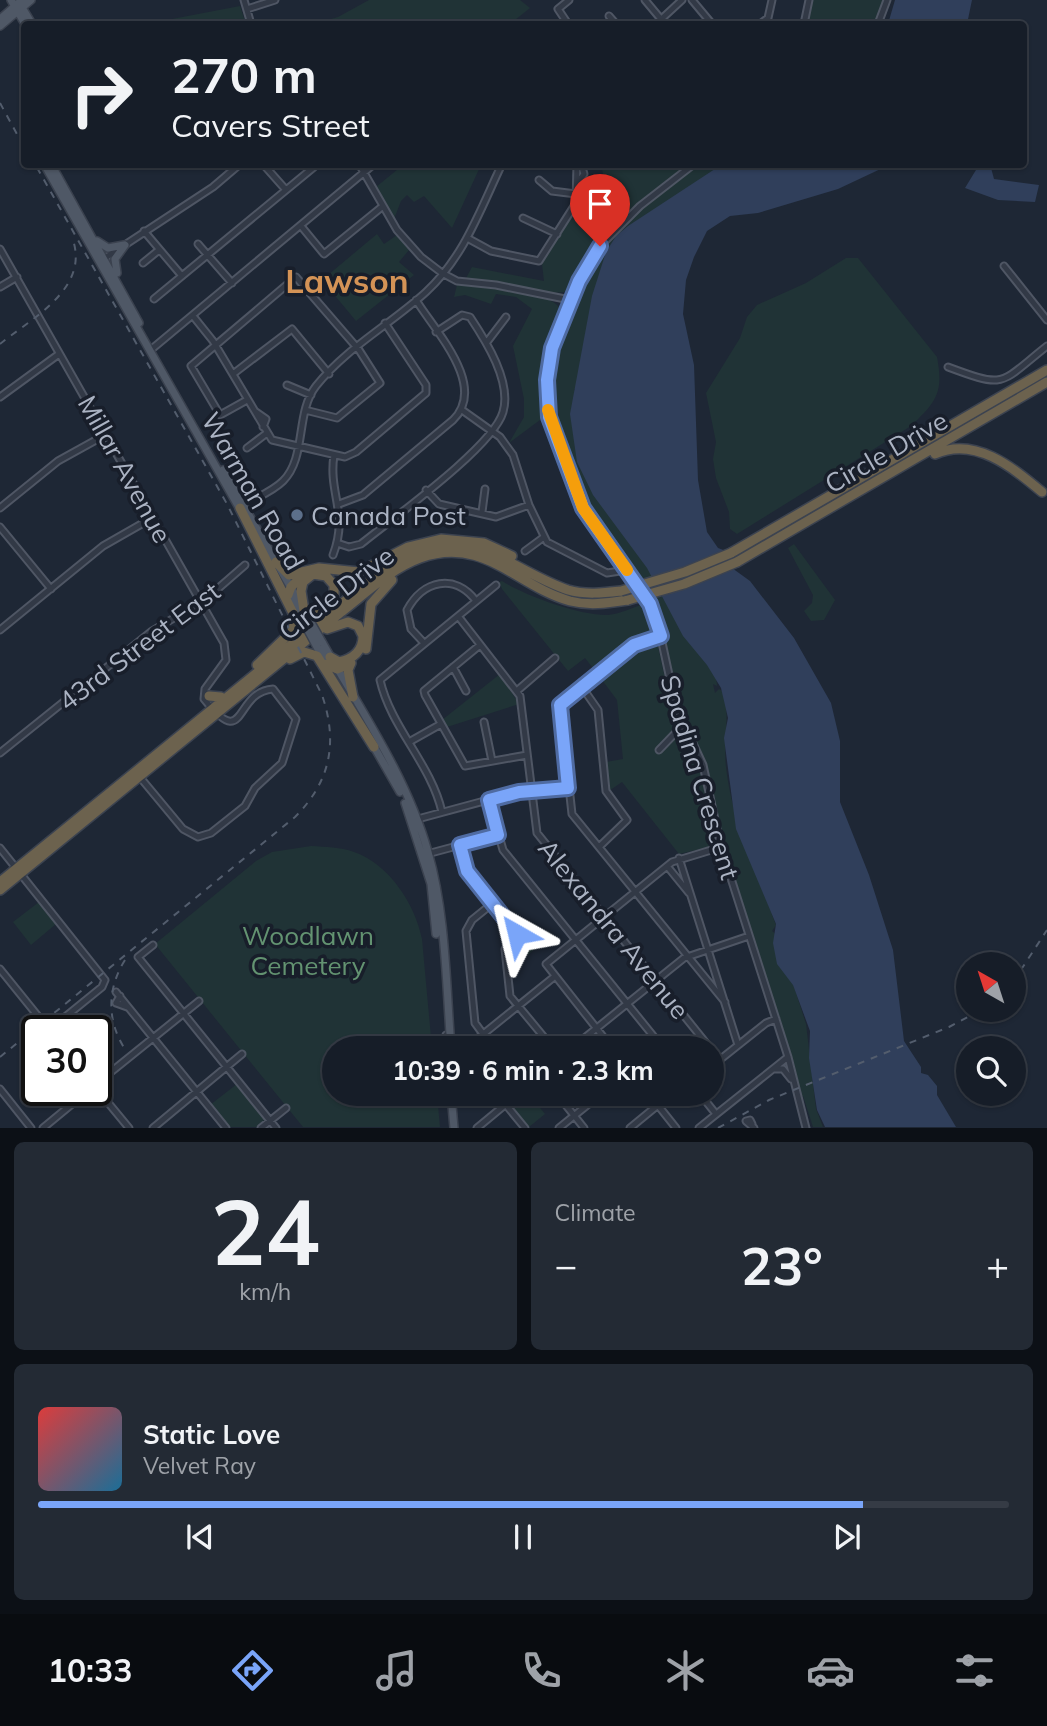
<!DOCTYPE html>
<html lang="en">
<head>
<meta charset="utf-8">
<style>
	:root { --surface:#161d28; --page:#232a34; --text:#f1f3f6; --muted:#9ea2a8; --line:#353b45; --accent:#7aa5f9 }
	body { margin:0; font-family:Mulish,sans-serif; background:var(--page); color:var(--text); height:100vh; display:flex; flex-direction:column; font-size:26px; white-space:nowrap }
	* { box-sizing:border-box; margin:0 }
	p { font-size:23px; color:var(--muted) }
	.icon { flex:none; width:38px; height:38px; fill:none; stroke:currentColor; stroke-width:2; stroke-linecap:round; stroke-linejoin:round }
	.map { position:relative; height:1128px; overflow:hidden }
	.details { display:flex; flex-direction:column; gap:14px; padding:14px; background:#0c1016; flex:1 }
	.details>* { flex:none }
	.guide { position:absolute; left:21px; top:21px; width:1006px; height:147px; border-radius:7px; box-shadow:0 2px 5px #0004,0 0 0 2px var(--line); background:#161d28; color:var(--text); overflow:hidden }
	.needle { width:46px; rotate:321deg }
	.buttons { position:absolute; left:956px; top:952px; display:grid; gap:14px }
	.buttons a { display:grid; place-items:center; width:70px; height:70px; border-radius:50%; background:var(--surface); box-shadow:0 2px 5px #0004,0 0 0 2px var(--line); font-size:35px }
	.speed { position:absolute; left:21px; top:1015px; display:flex; gap:14px; font-size:35px; font-weight:700; text-align:center }
	.speed>* { display:grid; place-content:center; width:91px; height:91px; border-radius:50%; background:var(--surface); box-shadow:0 2px 5px #0004,0 0 0 2px var(--line); line-height:1 }
	.speed .limit { border:4px solid #111; border-radius:10px; background:#fff; color:#111 }
	.pin { position:absolute; display:grid; place-items:center; width:60px; height:60px; color:#fff; margin:-72px -30px; border-radius:50% 50% 50% 0; rotate:-45deg; box-shadow:0 0 7px #0007 }
	.pin .icon { rotate:45deg }
	.me { position:absolute; width:77px; margin:-38px; rotate:323deg; stroke-linejoin:round; filter:drop-shadow(0 0 5px #0008) }
	.turn { display:flex; align-items:center; gap:24px; height:147px; padding:0 35px; font-size:32px }
	.turn .icon { width:91px; height:91px; stroke-width:2.5 }
	.turn b { display:block; font-size:49px; line-height:60px }
	.big { font-size:52px; font-weight:700; line-height:1.1 }
	.details .card { flex:1; display:flex; flex-direction:column; justify-content:center; gap:10px; min-width:0; padding:0 24px; border-radius:10px; background:var(--page) }
	.details .dial { align-items:center; gap:0 }
	.dial b { font-size:91px; line-height:1 }
	.song { display:flex; align-items:center; gap:21px }
	.cover { width:84px; height:84px; border-radius:10px; background:linear-gradient(135deg,hsl(0 70% 55%),hsl(200 70% 35%)) }
	.played { height:7px; border-radius:4px; background:linear-gradient(90deg,var(--accent) 85%,var(--line) 85%) }
	.keys { display:flex; justify-content:space-around; direction:ltr }
	.heat { display:flex; justify-content:space-between; align-items:center; font-size:38px; direction:ltr }
	.details .tiles { flex:1; display:grid; gap:14px; grid-template-columns:1fr 1fr }
	.card:last-child { grid-column:span 2 }
	.trip { position:absolute; left:322px; top:1036px; width:402px; height:70px; border-radius:35px; background:var(--surface); box-shadow:0 2px 5px #0004,0 0 0 2px var(--line); font-weight:700; line-height:70px; text-align:center }
	.dock { display:flex; height:112px; justify-content:space-around; align-items:center; background:#090c10; color:var(--muted) }
	.dock .icon { width:49px; height:49px }
	.dock .selected { color:var(--accent) }
	.dock b { font-size:32px; color:var(--text) }
	.map>svg:first-child { display:block }
</style>
</head>
<body>
<div class="map">
<svg width="1047" height="1128" viewBox="0 0 1047 1128">
	<rect width="100%" height="100%" fill="#1e2735"/>
	<path fill="#203336" d="M369 0H520L530 8 510 24H314L338 17Z
		M812 0H884L875 24H807Z
		M240 6 246 24H146Z
		M476 165 480 167 452 228 424 196 414 202 407 195 401 201 394 219 376 187 403 165Z
		M601 165 618 170 625 165H688L638 203 608 231 566 292 550 293 502 282 465 280 472 267 544 281 542 264 579 203 599 187 603 174Z
		M699 165H726L577 390 574 389 621 527 716 674 717 686 713 684 715 693 719 689 724 692C730 717 723 741 726 767 732 822 757 873 776 925L772 931 778 936 806 1024 816 1109 823 1127H813L803 1096H799L779 1018 724 846 704 760 678 706 657 612 619 551 588 510 556 429 550 399 554 352 593 262 614 235 645 205Z
		M377 234 384 244 397 235 409 250 399 262 414 275 356 321 322 280Z
		M846 258H858L937 357C944 393 936 402 911 426L737 534 730 529 729 512 716 478 713 459 716 442 706 393 740 338 747 317 757 305 806 283Z
		M457 285C479 286 545 290 559 307V317L544 372V417L509 443 524 417V399L513 346 532 309 516 297 496 294 491 304 465 295 454 297Z
		M794 544 835 600 824 620 811 621 804 611 812 603 813 595 788 548Z
		M502 581C525 596 581 616 608 615 621 614 633 607 645 604L656 633 635 641 596 672 585 658 568 671 502 589 499 582Z
		M654 640 657 642 671 706 699 765 716 838 713 846 679 854 622 782 609 791 608 788 606 762 623 759 617 700 599 676 636 647Z
		M500 674 519 704 447 727 442 720Z
		M311 846C326 847 340 847 354 852 389 864 415 904 422 939L432 1048H334V1094H437L440 1127H303L155 944 256 861 272 852Z
		M39 902 56 924 31 945 13 922Z
		M535 924 547 938 528 955 512 943Z
		M237 1084 265 1119 258 1127H229L210 1105Z
		M524 1094H529L545 1114 529 1127 511 1105Z"/>
	<path fill="#303f5b" d="M895 0H972L967 24H888Z
		M990 164 994 179 1039 185 1035 202 998 200 965 188 979 165Z
		M721 165H889L838 189 758 213 730 216 707 231 694 257 686 280 683 314 694 365 698 480 707 532 718 548 726 551 732 568 750 581 794 638 831 703 840 741V802L869 875 893 950 904 1041 921 1067V1073L928 1075 937 1086V1095L956 1127H825L817 1110 809 1058 810 1031 793 985 777 964 773 943 776 924 736 829 724 738 728 718 721 688 707 665 683 636 647 568 593 495 577 462 570 414 592 296 606 252 616 236 628 226Z"/>
	<g fill="none" stroke-linecap="round" stroke-linejoin="round">
		<g stroke="#4f5664" stroke-width="9">
			<path id="minor" d="M244 0 251 24
				M645 0 665 24
				M692 0 712 24
				M247 9 275 0
				M609 16 616 24
				M568 24 558 9 569 0
				M656 24 682 0
				M760 24 768 18 772 0
				M804 24 809 0
				M878 24 887 0
				M263 164 286 190
				M359 164 397 230 421 257 442 273 457 281 496 285 570 300
				M539 180 552 191 576 194
				M577 184 584 174 581 164
				M523 218 557 234
				M301 226 324 254 383 206
				M144 231 182 276
				M469 239 491 251 539 261 576 203 577 164
				M198 244 232 283
				M0 249 224 643 226 660 205 689 204 699C247 753 233 692 273 689L296 719 282 763 255 788 245 806 211 833 198 837 183 829 139 776
				M102 260 213 187 240 164
				M143 263 159 250
				M1004 266 1047 320
				M0 287 17 277
				M154 299 314 167
				M193 316 213 341 272 440 345 457 356 452 426 393V385L385 323
				M487 342 506 317
				M153 348 374 164
				M948 367C1007 389 999 384 1047 346
				M233 374 292 329 329 374
				M287 385 311 395
				M0 397 59 354
				M247 400 220 415 191 366 296 277 359 350 380 383 337 418 305 410
				M462 410 500 437 513 455 529 505 547 542 607 573 627 570
				M256 412 266 419 263 427
				M247 448 267 433
				M426 490 439 504 496 517 529 505
				M339 504 363 495 453 420C488 386 435 331 416 300
				M242 506C255 498 272 492 283 481 307 457 295 413 316 386 346 348 391 324 426 292 464 257 480 210 502 164
				M0 508 58 461 105 435
				M482 512 485 489
				M0 527 51 589
				M337 543 349 547 361 544C393 518 493 447 503 412 512 382 486 341 470 317L462 315 436 332
				M525 551 544 537
				M333 555C349 513 328 494 334 455
				M639 587 583 508 549 417V363L570 300 600 246 640 206 694 164
				M644 595 658 624 676 707 703 765 721 847 788 1057 806 1128
				M458 616 520 696 537 833 710 1048
				M0 630 103 546 152 518
				M661 636 634 645 560 705 572 814 725 1002
				M424 643 411 629 407 610C423 580 455 573 476 601
				M480 645 424 691 425 695 465 766 527 755
				M453 667 466 691
				M582 687 598 710 606 791 627 820 599 847
				M518 690 555 658
				M484 722 492 761
				M409 742 441 724
				M659 750 684 724
				M0 753 152 631 206 599 245 565
				M489 800 503 850 663 1048
				M442 812C431 764 391 728 380 680L496 585
				M414 820 510 794 568 788
				M460 845 467 871 517 932 505 949 510 996 553 1048
				M0 848 105 980 102 987 49 1030
				M427 854 498 835
				M679 858 738 1045
				M667 866 689 893
				M153 945 138 957 276 1128
				M0 969 50 1031
				M116 992 226 1128
				M120 996 116 1003 127 1007
				M483 1034 475 1023 466 931 472 920 493 903
				M446 1035 461 1048
				M466 1048 554 977
				M572 1048 684 958 749 936
				M612 1048 546 964 672 862 721 847
				M712 1066 766 1023 776 1019
				M774 1069H783L791 1079
				M96 1084 199 1001
				M96 1088 129 1128
				M0 1089 31 1128
				M497 1094 525 1128
				M557 1094 584 1128
				M649 1094 676 1128
				M700 1094 716 1114
				M752 1124 750 1120 746 1121 754 1128
				M43 1128 89 1090
				M153 1128 242 1054
				M261 1128 286 1108
				M477 1128 518 1094
				M559 1128 601 1094
				M630 1128 658 1105
				M699 1128 788 1057"/>
		</g>
		<g stroke="#3b424f" stroke-width="10">
			<path id="major" d="M11 0 25 24
				M20 4 32 24
				M0 19 22 0
				M0 26 31 0
				M44 164 241 511
				M51 164 139 323
				M97 241 108 248 124 245
				M117 273 115 259 125 245
				M223 470 301 605
				M290 598 302 619
				M322 642C360 709 407 777 428 852 446 914 446 984 451 1048
				M317 647 329 667
				M373 745 400 792
				M405 803 431 884 436 934
				M451 1094 454 1128"/>
		</g>
		<g stroke="#3c4350" stroke-width="12">
			<path id="highway" d="M935 454C975 436 1012 467 1042 492
				M240 508 296 619 292 631 257 665
				M731 553 1047 370
				M276 562 289 575 319 568 359 572 408 547 441 539 484 543 512 556
				M737 562 1047 382
				M288 595 291 587 303 575
				M304 611 301 591 303 582 313 574 326 576 334 585V597L305 626
				M327 629 348 622 358 626 363 636C363 651 353 659 339 662L330 657
				M366 649 371 604 392 580
				M290 659 304 652 317 656 374 747
				M351 663 348 670 353 697
				M327 664 337 669 351 663
				M209 696 221 697
				M0 882 350 597C372 580 395 560 422 551 479 530 517 573 568 590 585 595 603 593 621 591
				M0 890 340 613C365 594 390 569 420 558 484 535 516 586 570 601 590 606 608 603 628 600"/>
		</g>
		<use href="#minor" stroke="#323946" stroke-width="5"/>
		<use href="#major" stroke="#4f5866" stroke-width="7"/>
		<use href="#highway" stroke="#6c624e" stroke-width="9"/>
		<path stroke="#535d6d" stroke-width="2" stroke-dasharray="7 7" stroke-linecap="butt" d="M0 103 24 147
			M0 344C32 318 89 289 73 240
			M125 960C106 990 107 1024 127 1052
			M1013 982 1047 930
			M0 1057 295 817C331 781 338 742 322 695L227 504 35 164
			M718 1128 769 1100 949 1027 981 1010"/>
		<g stroke="#3b424f" stroke-width="10" stroke-linecap="butt">
			<path id="major-bridge" d="M306 614 322 642
				M302 619 317 647"/>
		</g>
		<g stroke="#3c4350" stroke-width="12" stroke-linecap="butt">
			<path id="highway-bridge" d="M621 591 685 572 731 553
				M628 600 684 584 737 562"/>
		</g>
		<use href="#major-bridge" stroke="#4f5866" stroke-width="7"/>
		<use href="#highway-bridge" stroke="#6c624e" stroke-width="9"/>
	</g>
	<g fill="none" stroke-linecap="round" stroke-linejoin="round">
		<g stroke="#4f6ba2" stroke-width="18">
			<path id="route" d="M517 934 467 871 460 845 498 835 489 800 519 792 568 788 560 705 634 645 661 636 650 604 583 508 549 417 547 380 552 348 579 281 600 246"/>
		</g>
		<use href="#route" stroke="#7aa5f9" stroke-width="12"/>
		<path stroke="#f59e0b" stroke-width="12" d="M548 410 583 508 627 570"/>
	</g>
	<circle fill="#5c6f8a" stroke="#181e2a" stroke-width="2.5" cx="297" cy="515" r="7"/>
	<g text-anchor="middle" dominant-baseline="central" stroke-width="7" stroke-linejoin="round" paint-order="stroke">
		<g font-size="26" fill="#abb3c3" stroke="#181e2a">
			<text transform="translate(886 452) rotate(-30)">Circle Drive</text>
			<text transform="translate(125 469) rotate(61)">Millar Avenue</text>
			<text transform="translate(253 491) rotate(60)">Warman Road</text>
			<text transform="translate(336 593) rotate(-37)">Circle Drive</text>
			<text transform="translate(139 646) rotate(-37)">43rd Street East</text>
			<text transform="translate(700 777) rotate(73)">Spadina Crescent</text>
			<text transform="translate(614 929) rotate(51)">Alexandra Avenue</text>
		</g>
		<g font-size="26" fill="#abb3c3" stroke="#181e2a" text-anchor="start">
			<text x="311" y="515">Canada Post</text>
		</g>
		<g font-size="26" fill="#639371" stroke="#181e2a">
			<text x="308" y="935">Woodlawn<tspan x="308" dy="30">Cemetery</tspan></text>
		</g>
		<g font-size="33" font-weight="bold" fill="#d49356" stroke="#181e2a">
			<text x="347" y="280">Lawson</text>
		</g>
	</g>
</svg>
<div class="buttons">
<a><svg class="needle" viewBox="-14 -14 28 28"><path d="M0-13l5 13h-10z" fill="#e53935"/><path d="M0 13l5-13h-10z" fill="#9ea2a8"/></svg></a>
<a><svg class="icon" aria-label="search" viewBox="0 0 24 24"><circle cx="10" cy="10" r="6"/><path d="M15 15l6 6"/></svg></a>
</div>
<div class="speed"><div class="limit">30</div></div>
<div class="pin" style="left:600px;top:246px;background:#d93025"><svg class="icon" aria-label="arrive" viewBox="0 0 24 24"><path d="M6 21V4h12l-3 4 3 4H6"/></svg></div>
<svg class="me" style="left:517px;top:934px" viewBox="-20 -20 40 40"><path d="M0-17L14 15 0 8-14 15z" fill="#7aa5f9" stroke="#fff" stroke-width="4"/></svg>
<div class="trip">10:39 · 6 min · 2.3 km</div>
<div class="guide">
<div class="turn"><svg class="icon" aria-label="right" viewBox="0 0 24 24"><path d="M7 20v-9h11M14 6l5 5-5 5"/></svg><div><b>270 m</b>Cavers Street</div></div>
</div>
</div>
<section class="details">
<div class="tiles">
<div class="card dial"><b>24</b><p>km/h</p></div>
<div class="card"><p>Climate</p>
<div class="heat"><a>−</a><b class="big">23°</b><a>+</a></div>
</div>
<div class="card">
<div class="song"><i class="cover"></i><div><b>Static Love</b><p>Velvet Ray</p></div></div>
<div class="played"></div>
<div class="keys"><svg class="icon" aria-label="previous" viewBox="0 0 24 24"><path d="M18 5L8 12l10 7zM5 5v14"/></svg><svg class="icon" aria-label="pause" viewBox="0 0 24 24"><path d="M8 5v14M16 5v14"/></svg><svg class="icon" aria-label="next" viewBox="0 0 24 24"><path d="M6 5l10 7-10 7zM19 5v14"/></svg></div>
</div>
</div>
</section>
<nav class="dock">
<b>10:33</b>
<svg class="icon selected" aria-label="directions" viewBox="0 0 24 24"><path d="M12 3l9 9-9 9-9-9zM9 14v-3h6M13 9l2 2-2 2"/></svg>
<svg class="icon" aria-label="music" viewBox="0 0 24 24"><path d="M9 18V5l10-2v13"/><circle cx="6" cy="18" r="3"/><circle cx="16" cy="16" r="3"/></svg>
<svg class="icon" aria-label="phone" viewBox="0 0 24 24"><path d="M5 4h4l2 5-3 2q2 4 5 5l2-3 5 2v4C11 20 4 13 5 4z"/></svg>
<svg class="icon" aria-label="climate" viewBox="0 0 24 24"><path d="M12 3v18M4 7l16 10M4 17L20 7"/></svg>
<svg class="icon" aria-label="car" viewBox="0 0 24 24"><path d="M5 17H2v-5l4-1 3-4h7l3 4 3 1v5h-3M9 17h6M6 11h13"/><circle cx="7" cy="17" r="2"/><circle cx="17" cy="17" r="2"/></svg>
<svg class="icon" aria-label="filters" viewBox="0 0 24 24"><path d="M4 7h16M4 17h16"/><circle cx="9" cy="7" r="2"/><circle cx="15" cy="17" r="2"/></svg>
</nav>
</body>
</html>
